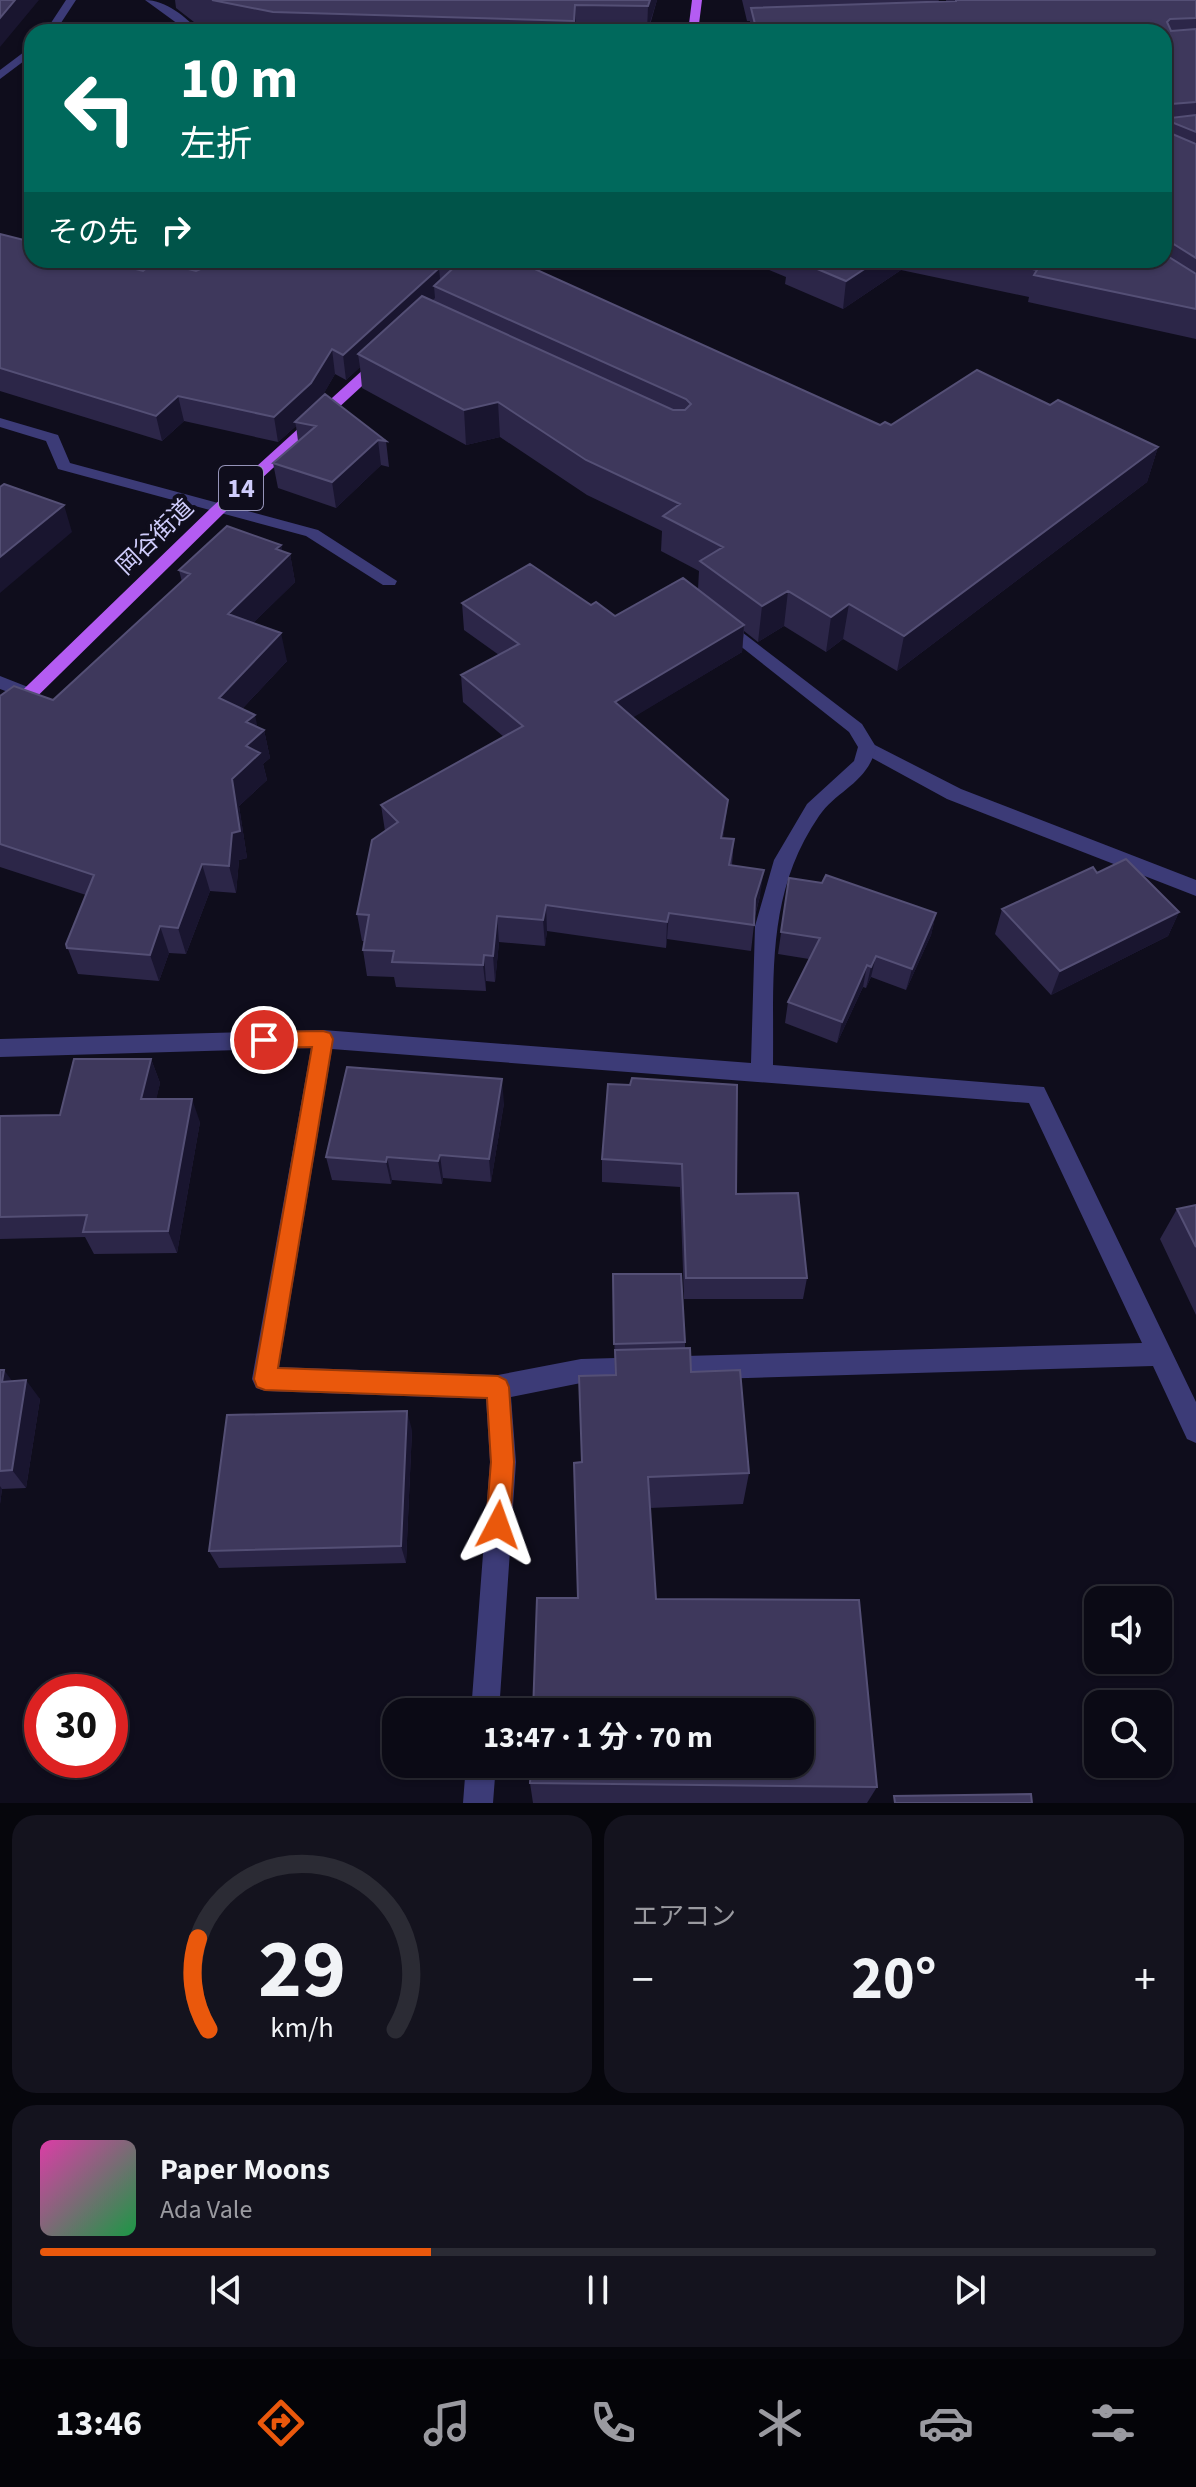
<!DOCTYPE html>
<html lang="ja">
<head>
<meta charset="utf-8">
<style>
	:root { --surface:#0b0a15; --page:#14131e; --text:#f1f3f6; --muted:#9a9aa0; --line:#2b2b34; --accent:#ea580c }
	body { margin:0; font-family:"Source Sans 3","Noto Sans JP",sans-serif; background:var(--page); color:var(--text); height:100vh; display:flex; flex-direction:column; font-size:30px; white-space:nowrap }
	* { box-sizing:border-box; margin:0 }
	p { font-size:26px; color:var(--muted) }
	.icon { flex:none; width:44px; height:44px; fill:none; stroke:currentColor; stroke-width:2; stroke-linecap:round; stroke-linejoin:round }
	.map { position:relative; height:1803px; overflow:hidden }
	.drawer { display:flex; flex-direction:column; gap:12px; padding:12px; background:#06060c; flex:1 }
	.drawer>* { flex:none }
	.hud { position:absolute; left:24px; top:24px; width:1148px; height:244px; border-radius:24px; box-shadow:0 2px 6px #0004,0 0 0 2px var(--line); background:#00695c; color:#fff; overflow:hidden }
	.controls { position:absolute; left:1084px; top:1586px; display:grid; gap:16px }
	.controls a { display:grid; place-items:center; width:88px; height:88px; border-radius:16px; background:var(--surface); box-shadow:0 2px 6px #0004,0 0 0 2px var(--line); font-size:40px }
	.speed { position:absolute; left:24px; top:1674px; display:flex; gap:16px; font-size:40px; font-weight:700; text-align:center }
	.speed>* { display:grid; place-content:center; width:104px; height:104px; border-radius:50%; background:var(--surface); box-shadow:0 2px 6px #0004,0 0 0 2px var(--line); line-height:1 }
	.speed .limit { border:12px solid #d22; background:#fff; color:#111 }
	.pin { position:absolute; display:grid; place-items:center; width:68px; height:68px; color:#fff; margin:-34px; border:4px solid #fff; border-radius:50%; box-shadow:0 2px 8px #0007 }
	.me { position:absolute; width:88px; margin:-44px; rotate:4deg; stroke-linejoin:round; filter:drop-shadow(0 0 6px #0008) }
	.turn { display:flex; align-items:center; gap:28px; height:168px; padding:0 24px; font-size:36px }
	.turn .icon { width:104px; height:104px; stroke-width:2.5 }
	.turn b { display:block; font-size:56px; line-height:68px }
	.then { display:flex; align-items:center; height:76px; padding:0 24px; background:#0003; gap:16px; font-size:30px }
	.big { font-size:60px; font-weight:700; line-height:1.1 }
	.drawer .widget { flex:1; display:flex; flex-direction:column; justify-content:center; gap:12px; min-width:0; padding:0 28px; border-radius:24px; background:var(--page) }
	.drawer .dial { align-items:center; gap:0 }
	.dial svg { height:208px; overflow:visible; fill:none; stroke:var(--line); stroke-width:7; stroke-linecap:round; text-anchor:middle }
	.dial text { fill:var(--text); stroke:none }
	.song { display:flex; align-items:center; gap:24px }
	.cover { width:96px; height:96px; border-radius:12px; background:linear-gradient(135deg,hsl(320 70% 55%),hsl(140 70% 35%)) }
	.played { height:8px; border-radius:4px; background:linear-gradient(90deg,var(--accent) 35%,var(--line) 35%) }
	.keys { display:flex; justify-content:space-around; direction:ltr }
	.heat { display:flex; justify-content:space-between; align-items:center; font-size:44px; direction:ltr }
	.drawer .tiles { flex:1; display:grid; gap:12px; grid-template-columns:1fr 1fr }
	.widget:last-child { grid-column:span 2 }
	.trip { position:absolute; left:382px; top:1698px; width:432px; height:80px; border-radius:24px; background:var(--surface); box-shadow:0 2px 6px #0004,0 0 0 2px var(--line); font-weight:700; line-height:80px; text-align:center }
	.dock { display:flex; height:128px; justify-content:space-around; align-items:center; background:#040408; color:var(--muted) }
	.dock .icon { width:56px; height:56px }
	.dock .on { color:var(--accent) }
	.dock b { font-size:36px; color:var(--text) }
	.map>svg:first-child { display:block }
</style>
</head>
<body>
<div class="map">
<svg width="1196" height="1803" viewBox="0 0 1196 1803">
	<rect width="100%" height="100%" fill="#0f0d1c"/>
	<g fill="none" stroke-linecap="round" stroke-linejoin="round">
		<path fill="#3c3b77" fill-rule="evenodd" d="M726 260H742L744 262 737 266Z
			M0 418 58 435 70 463 318 530 397 581 395 585H383L306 536 58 469 46 441 0 427Z
			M867 741 961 789 1196 880V896L947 799 861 752 858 747Z"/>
		<path fill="#3c3b77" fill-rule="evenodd" d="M66 0H76L55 32H45Z
			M145 0C166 0 186 17 200 32H189Z
			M776 23 781 26 780 28 695 31 690 28 695 25Z
			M32 46V55L0 79V70Z
			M721 616 862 724 876 747C868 783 838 789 819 816 766 893 774 976 773 1065L1044 1087 1196 1402V1443L1187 1439 1153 1366 581 1383 511 1397 516 1462 499 1712H471L490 1462 486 1399 265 1391 256 1388 252 1379 311 1048 0 1057V1039L323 1030 751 1063 755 926 774 860 807 804 854 761 858 747 849 732 715 626 712 622ZM332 1049 1029 1103 1142 1343 581 1359 498 1375 279 1367Z
			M0 676 33 689 36 693 27 699 0 689Z
			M466 1764H496L493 1803H463Z"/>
		<path fill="#b45cf2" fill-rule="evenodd" d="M692 0H702L698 32H688Z
			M381 357 386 358V364L224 513 6 727 0 729V712L212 507 376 358Z"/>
	</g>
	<path fill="#2c2648" d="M175 0H657L648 32H243L194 22 176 8Z
		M742 0H939L938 2H946V0H1196V339L1028 302 1029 297 901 270 843 309 785 284 786 277 752 263V260H1164V32H749L750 21H747Z
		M0 234 143 271H196L222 260H515L880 425H891L1050 405 1158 447 1147 482 897 671 843 639 826 652 784 626 758 642 744 631 742 652 633 717 728 800 723 838 734 839 732 865 760 896 755 916 751 951 667 939 666 948 547 931 545 946 499 942 495 982 486 981V991L396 987 394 977 367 976 363 950 364 941H362L357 914 385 831 381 805 504 737 463 702 461 675 499 655 464 630 462 603 591 605 615 616 698 589 699 571 661 551 662 531 587 495 500 437 466 445 362 388 360 367 346 380 335 374 321 398 386 441 389 467 381 465 336 508 278 488 273 463 298 441 296 426 278 442 184 421 162 441 0 391Z
		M281 545 282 551 290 554 295 582 253 623 287 661 242 709 258 727 264 730 270 758 263 764 267 780 239 806 247 858 239 860 236 893 210 891 186 954 169 953 159 981 78 974 66 944 86 895 0 867V696L53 700 182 582 179 570Z
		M1097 873 1179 912 1168 936 1051 995 995 934 1002 909Z
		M789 878 936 913 931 935 906 990 871 977 866 988 863 987 837 1043 785 1023 788 1002 809 959 778 954Z
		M151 1059 160 1083 156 1099 200 1122 177 1253 94 1254 85 1237 0 1239V1116L60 1115Z
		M608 1084 736 1194 807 1278 803 1299H684L680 1187 602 1182V1159Z
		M504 1103 491 1182 443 1178 442 1184 392 1180 391 1184 332 1180 326 1157Z
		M1196 1205V1315L1160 1239 1177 1209Z
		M613 1274 685 1342V1348L691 1372 749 1473 743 1504 650 1508 656 1599 877 1787 867 1803H533L530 1783 578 1598 615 1375Z
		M0 1370 12 1381 40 1399 26 1488 2 1489 0 1504Z
		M412 1430 406 1563 219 1568 209 1551Z"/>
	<path fill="#19152f" d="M15 0H39L0 47V18Z
		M650 0H657L647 32 648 6Z
		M575 5 576 32H574V21Z
		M451 260H465L452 282Z
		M878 260H903L901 270 843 309 846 281Z
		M439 268 441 289 434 286 435 298 368 360 358 354 360 367 346 380 343 355Z
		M332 349 335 374 315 409 295 422 296 426 278 442 274 417Z
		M178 396 184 421 162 441 156 416Z
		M498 402 500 437 466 445 464 410Z
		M378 440 381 465 336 508 332 482Z
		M1158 447 1147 482 897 671 904 636Z
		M64 505 72 532 0 593V557Z
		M281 545 284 560 290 554 295 582 234 642 228 614Z
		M788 591 784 626 758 642 762 606Z
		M849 604 843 639 826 652 831 617Z
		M744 625 742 652 614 729 615 702Z
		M281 633 287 661 226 726 219 698Z
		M255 715 259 734 264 730 270 758 263 764 267 780 239 806 247 858 239 860 236 893 229 866 232 779 246 746V722Z
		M728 800 725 826 719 864 721 838Z
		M202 864 210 891 186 954 178 928Z
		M764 870 760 896 752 925 755 899Z
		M546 905 547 931 545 946 543 920Z
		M1179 912 1168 936 1051 995 1060 971Z
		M669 913 667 939 666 948 667 922Z
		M936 913 931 935 906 990 912 969Z
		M497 916 499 942 495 982 493 956Z
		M160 926 169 953 159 981 150 955Z
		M484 955 486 981V991L483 965Z
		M876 956 871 977 866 988 871 967Z
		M867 965 863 987 837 1043 842 1022Z
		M151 1059 160 1083 151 1123 141 1099Z
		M502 1079 504 1103 491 1182 489 1159Z
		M192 1099 200 1122 177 1253 168 1231Z
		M440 1155 443 1178 442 1184 438 1161Z
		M387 1157 392 1180 391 1184 386 1162Z
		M4 1370 18 1389 2 1382Z
		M26 1380 40 1399 26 1488 12 1470Z
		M407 1411 412 1430 406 1563 401 1546Z
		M0 1486 2 1489 0 1504Z"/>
	<path fill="#3e385c" stroke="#544f75" stroke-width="2" d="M0 0H15L0 18Z
		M212 0H650L648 6 575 5 574 21 273 12Z
		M956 0H1196V18L1170 19 1167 22 1171 31 1196 29V102L1171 104 1168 107 1171 118 1196 115V132L1169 121 1170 133 1196 144V258L1164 238V32H757L751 8 956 1Z
		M0 234 32 242V260H101L143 271 156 261 196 271 222 260H422L439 268 343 355 332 349 311 383 274 417 178 396 156 416 0 368Z
		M1164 254 1196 274V309L1034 275 1037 270 990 260H1164Z
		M462 260H515L880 425 885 422 891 425 977 370 1050 405 1058 400 1158 447 904 636 849 604 831 617 788 591 762 606 700 561 723 547 663 516 680 504 586 460 498 402 464 410 358 354 422 296 673 410H685L691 404 686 399 434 286Z
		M796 260H878L846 281Z
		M325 394 386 441 378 440 332 482 273 463 316 426 295 422Z
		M4 484 64 505 0 557V487Z
		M227 526 281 545 276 549 290 554 228 614 281 633 219 698 255 715 246 722 264 730 246 746 260 753 232 779 240 831 232 833 229 866 202 864 178 928 160 926 150 955 67 948 66 944 94 875 0 844V696L14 686 53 700 190 574 179 570Z
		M530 564 591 605 596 602 615 616 683 578 744 625 615 702 728 800 721 838 734 839 729 865 764 870 755 899 754 925 669 913 667 922 546 905 543 920 497 916 493 956 484 955 483 965 392 962 394 951 363 950 369 915 357 914 372 840 398 822 381 805 523 726 461 675 519 644 462 603Z
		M1126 859 1179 912 1060 971 1002 909 1093 867 1097 873Z
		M826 875 936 913 912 969 876 956 871 967 867 965 842 1022 788 1002 820 938 781 932 789 878 822 883Z
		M74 1059H151L141 1099H192L168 1231 83 1232 87 1215 0 1217V1116L60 1115Z
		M347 1067 502 1079 489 1159 440 1155 438 1161 387 1157 386 1162 326 1157Z
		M632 1078 737 1085 736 1194 798 1193 807 1278H686L682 1164 602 1159 608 1084 630 1085Z
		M1196 1205V1247L1177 1209Z
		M613 1274H681L685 1342 614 1344Z
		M690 1348 691 1372 740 1370 749 1473 648 1477 656 1599 859 1600 877 1787 530 1783 531 1764H800V1712H533L537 1598H578L574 1463 582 1462 579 1376 616 1375 615 1350Z
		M0 1370H4L2 1382 26 1380 12 1470 0 1471Z
		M407 1411 401 1546 209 1551 227 1415Z
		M1031 1794 1032 1803H895L894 1796Z"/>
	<path fill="#ea580c" stroke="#983908" stroke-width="2" d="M323 1031 330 1033 333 1039 278 1368 498 1376 506 1380 509 1387 514 1462 510 1525 507 1533 498 1537 490 1533 486 1525 491 1462 487 1398 265 1390 257 1387 254 1379 312 1047 264 1048 257 1046 255 1040 257 1035 264 1032Z"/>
	<g text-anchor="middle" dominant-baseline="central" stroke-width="8" stroke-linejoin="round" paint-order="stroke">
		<g font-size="24" fill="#cfccfb" stroke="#0f0d1c">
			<text transform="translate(155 537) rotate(-44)">岡谷街道</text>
		</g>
		<rect fill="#0f0d1c" stroke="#9593b8" stroke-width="2" x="219" y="466" width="44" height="44" rx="6"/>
		<g font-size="26" font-weight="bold" fill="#cfccfb">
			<text x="241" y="488">14</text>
		</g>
	</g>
</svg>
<div class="controls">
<a><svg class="icon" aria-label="sound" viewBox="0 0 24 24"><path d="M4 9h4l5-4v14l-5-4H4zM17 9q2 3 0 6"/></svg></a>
<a><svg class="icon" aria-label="search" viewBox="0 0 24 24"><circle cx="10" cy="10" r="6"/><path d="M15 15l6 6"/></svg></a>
</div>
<div class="speed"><div class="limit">30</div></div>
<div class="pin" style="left:264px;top:1040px;background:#d93025"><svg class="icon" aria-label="arrive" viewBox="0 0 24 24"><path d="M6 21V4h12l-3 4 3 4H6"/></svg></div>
<svg class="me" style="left:498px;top:1525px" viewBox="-20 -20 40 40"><path d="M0-17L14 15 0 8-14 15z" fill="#ea580c" stroke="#fff" stroke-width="4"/></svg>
<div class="trip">13:47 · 1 分 · 70 m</div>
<div class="hud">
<div class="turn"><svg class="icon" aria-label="left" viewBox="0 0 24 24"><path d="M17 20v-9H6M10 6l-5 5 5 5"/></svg><div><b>10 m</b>左折</div></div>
<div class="then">その先<svg class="icon" aria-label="right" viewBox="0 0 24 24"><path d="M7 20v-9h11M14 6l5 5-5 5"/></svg></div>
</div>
</div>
<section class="drawer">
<div class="tiles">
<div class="widget dial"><svg viewBox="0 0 100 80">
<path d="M14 69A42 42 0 1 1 86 69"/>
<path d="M14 69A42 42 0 0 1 10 34" stroke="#ea580c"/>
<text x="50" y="56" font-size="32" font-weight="700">29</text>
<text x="50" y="72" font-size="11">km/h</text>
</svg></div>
<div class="widget"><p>エアコン</p>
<div class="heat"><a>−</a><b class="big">20°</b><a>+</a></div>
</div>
<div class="widget">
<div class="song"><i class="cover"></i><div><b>Paper Moons</b><p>Ada Vale</p></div></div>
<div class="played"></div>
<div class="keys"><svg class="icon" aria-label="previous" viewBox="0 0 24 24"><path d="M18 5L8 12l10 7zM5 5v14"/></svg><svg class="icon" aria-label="pause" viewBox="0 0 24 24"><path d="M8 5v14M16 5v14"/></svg><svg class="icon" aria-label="next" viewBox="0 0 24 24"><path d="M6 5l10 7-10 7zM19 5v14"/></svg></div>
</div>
</div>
</section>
<nav class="dock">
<b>13:46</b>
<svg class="icon on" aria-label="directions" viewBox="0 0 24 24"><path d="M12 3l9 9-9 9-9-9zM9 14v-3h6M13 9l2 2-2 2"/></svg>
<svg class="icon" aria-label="music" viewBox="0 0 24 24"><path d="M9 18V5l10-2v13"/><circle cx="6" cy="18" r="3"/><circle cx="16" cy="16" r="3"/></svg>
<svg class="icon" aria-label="phone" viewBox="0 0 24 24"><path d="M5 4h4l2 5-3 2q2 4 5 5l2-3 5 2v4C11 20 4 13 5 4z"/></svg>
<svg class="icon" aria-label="climate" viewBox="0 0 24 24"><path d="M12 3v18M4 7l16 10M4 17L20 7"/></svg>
<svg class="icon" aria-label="car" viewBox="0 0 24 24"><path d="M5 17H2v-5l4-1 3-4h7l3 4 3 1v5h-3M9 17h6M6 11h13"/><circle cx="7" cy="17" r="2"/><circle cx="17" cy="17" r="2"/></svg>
<svg class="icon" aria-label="filters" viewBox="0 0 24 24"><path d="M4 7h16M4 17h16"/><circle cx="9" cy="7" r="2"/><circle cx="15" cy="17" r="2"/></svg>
</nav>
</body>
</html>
